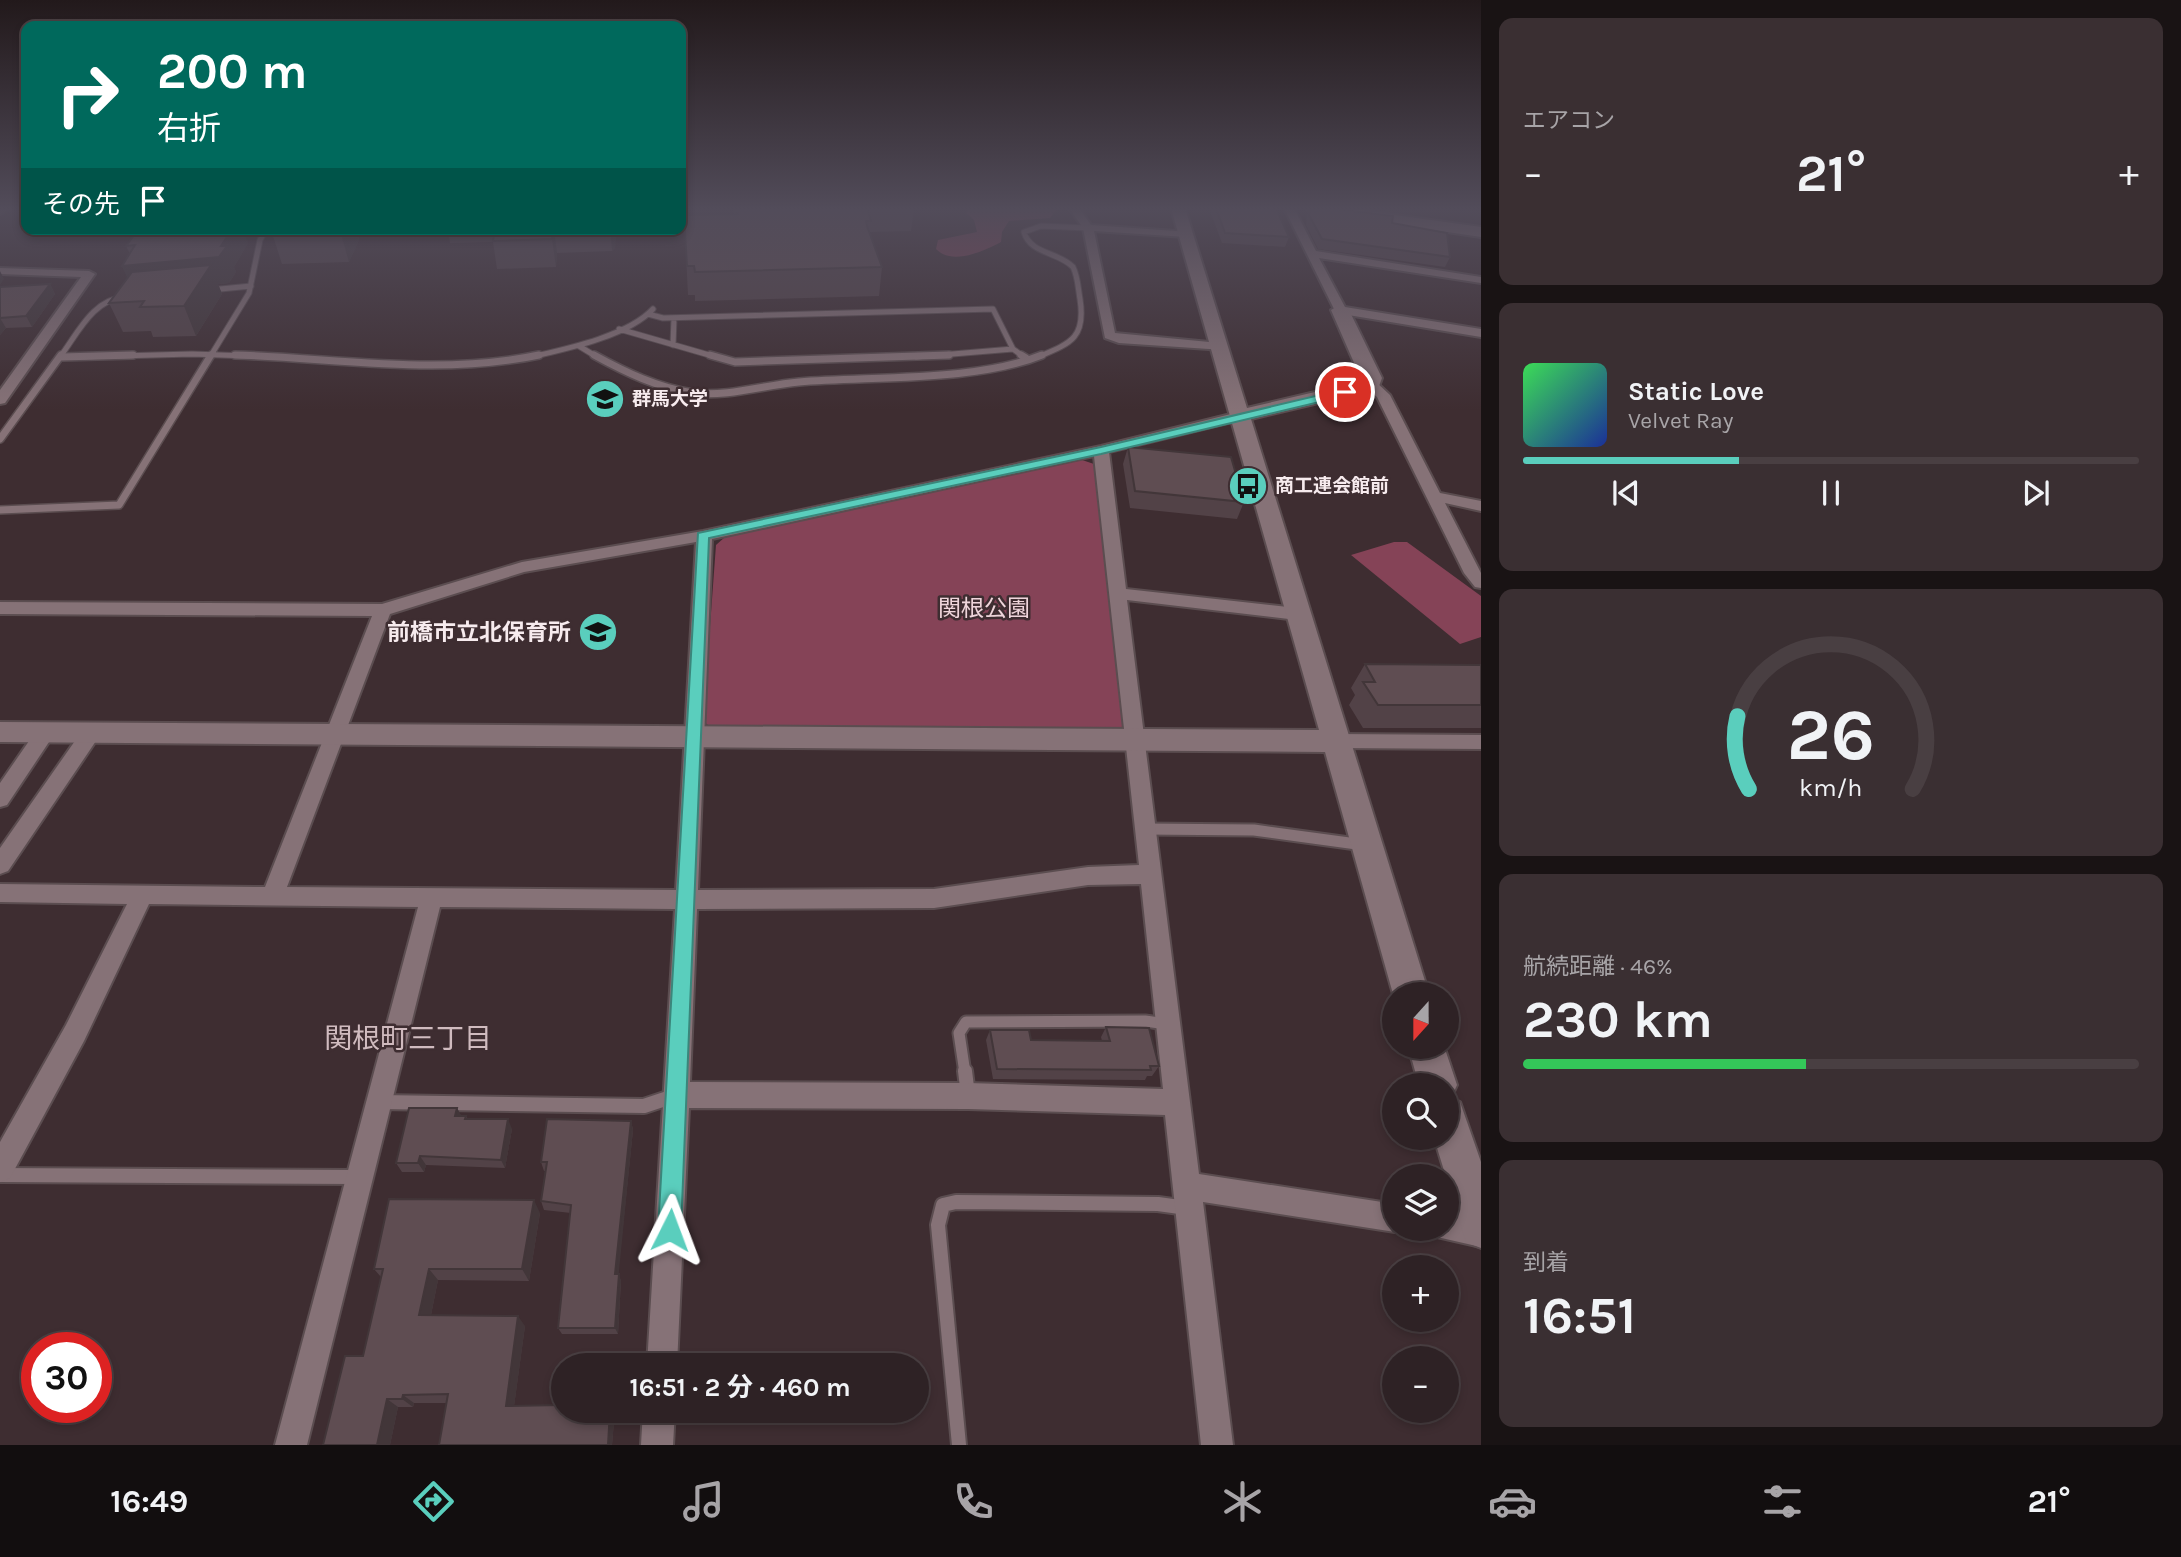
<!DOCTYPE html>
<html lang="ja">
<head>
<meta charset="utf-8">
<style>
	:root { --surface:#2e2225; --page:#3a2f32; --text:#f1f3f6; --muted:#a7a4a7; --line:#493f42; --accent:#5acebd }
	body { margin:0; font-family:Karla,"Noto Sans JP",sans-serif; background:var(--page); color:var(--text); height:100vh; display:flex; flex-direction:column; font-size:26px; white-space:nowrap }
	* { box-sizing:border-box; margin:0 }
	p { font-size:23px; color:var(--muted) }
	.icon { flex:none; width:38px; height:38px; fill:none; stroke:currentColor; stroke-width:2; stroke-linecap:round; stroke-linejoin:round }
	.map { position:relative; flex:1; overflow:hidden }
	.side { display:flex; flex-direction:column; gap:18px; padding:18px; background:#191314; width:700px }
	.side>* { flex:none }
	.hud { position:absolute; left:21px; top:21px; width:665px; height:214px; border-radius:14px; box-shadow:0 4px 10px #0003,0 0 0 2px var(--line); background:#00695c; color:#fff; overflow:hidden }
	.needle { width:46px; rotate:201deg }
	.tools { position:absolute; left:1382px; top:982px; display:grid; gap:14px }
	.tools a { display:grid; place-items:center; width:77px; height:77px; border-radius:50%; background:var(--surface); box-shadow:0 4px 10px #0003,0 0 0 2px var(--line); font-size:35px }
	.speed { position:absolute; left:21px; top:1332px; display:flex; gap:14px; font-size:35px; font-weight:700; text-align:center }
	.speed>* { display:grid; place-content:center; width:91px; height:91px; border-radius:50%; background:var(--surface); box-shadow:0 4px 10px #0003,0 0 0 2px var(--line); line-height:1 }
	.speed .limit { border:10px solid #d22; background:#fff; color:#111 }
	.pin { position:absolute; display:grid; place-items:center; width:60px; height:60px; color:#fff; margin:-30px; border:4px solid #fff; border-radius:50%; box-shadow:0 2px 7px #0007 }
	.me { position:absolute; width:77px; margin:-38px; rotate:3deg; stroke-linejoin:round; filter:drop-shadow(0 0 5px #0008) }
	.turn { display:flex; align-items:center; gap:24px; height:147px; padding:0 21px; font-size:32px }
	.turn .icon { width:91px; height:91px; stroke-width:2.5 }
	.turn b { display:block; font-size:49px; line-height:60px }
	.then { display:flex; align-items:center; height:66px; padding:0 21px; background:#0003; gap:14px; font-size:26px }
	.big { font-size:52px; font-weight:700; line-height:1.1 }
	.side .widget { flex:1; display:flex; flex-direction:column; justify-content:center; gap:10px; min-width:0; padding:0 24px; border-radius:14px; background:var(--page) }
	.side .dial { align-items:center; gap:0 }
	.dial svg { height:182px; overflow:visible; fill:none; stroke:var(--line); stroke-width:7; stroke-linecap:round; text-anchor:middle }
	.dial text { fill:var(--text); stroke:none }
	.song { display:flex; align-items:center; gap:21px }
	.cover { width:84px; height:84px; border-radius:10px; background:linear-gradient(135deg,hsl(130 70% 55%),hsl(230 70% 35%)) }
	.played { height:7px; border-radius:4px; background:linear-gradient(90deg,var(--accent) 35%,var(--line) 35%) }
	.keys { display:flex; justify-content:space-around; direction:ltr }
	.heat { display:flex; justify-content:space-between; align-items:center; font-size:38px; direction:ltr }
	.charge { height:10px; border-radius:5px; background:linear-gradient(90deg,#34c759 46%,var(--line) 0) }
	.trip { position:absolute; left:551px; top:1353px; width:378px; height:70px; border-radius:35px; background:var(--surface); box-shadow:0 4px 10px #0003,0 0 0 2px var(--line); font-weight:700; line-height:70px; text-align:center }
	.dock { display:flex; height:112px; justify-content:space-around; align-items:center; background:#120e0f; color:var(--muted) }
	.dock .icon { width:49px; height:49px }
	.dock .selected { color:var(--accent) }
	.dock b { font-size:32px; color:var(--text) }
	main { display:flex; flex:1; min-height:0 }
	.map>svg:first-child { display:block }
</style>
</head>
<body>
<main>
<div class="map">
<svg width="1481" height="1445" viewBox="0 0 1481 1445">
	<rect width="100%" height="100%" fill="#3e2d31"/>
	<path fill="#854357" d="M970 208H1058L1050 218 1009 221 1002 232 1001 242C984 251 952 266 936 249L938 240 977 232 974 220 966 213Z
		M1082 460 1094 464 1124 726 1117 733 714 730 703 721 716 545 725 537Z
		M1394 542H1407L1481 596V637L1460 644 1351 555Z"/>
	<g fill="none" stroke-linecap="round" stroke-linejoin="round">
		<g stroke="#5b4d50" stroke-width="7">
			<path id="lane-far3" d="M210 290 251 286
				M648 314 663 318 993 309 1013 349 1024 357
				M619 329 716 357
				M673 345 674 318
				M579 346 597 357
				M60 357C78 333 93 299 125 297
				M79 357 192 354 275 357
				M210 357 249 293 260 240 266 229
				M531 357C566 349 628 336 653 309
				M916 357 1013 349
				M1038 357C1071 343 1086 338 1080 299 1078 288 1078 277 1073 267 1059 252 1030 254 1024 232L1041 226 1088 228"/>
		</g>
		<g stroke="#5b4d50" stroke-width="10">
			<path id="lane-far2" d="M235 355C335 358 440 376 539 355
				M594 355C625 372 658 388 693 393 729 397 764 385 799 382 872 376 975 382 1042 355
				M710 355 735 362 949 355
				M1021 355 1026 358
				M62 357 133 355
				M0 439 61 355
				M0 510 119 505 211 355"/>
		</g>
		<g stroke="#5b4d50" stroke-width="15">
			<path id="lane-far1" d="M1145 829 1254 830 1364 845
				M965 1073 959 1033 966 1022 1145 1021 1167 1024"/>
		</g>
		<g stroke="#5b4d50" stroke-width="18">
			<path id="lane" d="M965 1071 968 1095
				M379 1102 644 1106 674 1096
				M0 1175 356 1177
				M959 1445 938 1225 943 1205 956 1202 1158 1204 1187 1208"/>
		</g>
		<g stroke="#5b4d50" stroke-width="4">
			<path id="street" d="M1069 208H1079L1091 225 1190 232 1191 234 1186 237 1094 231 1115 333 1220 343 1224 344V350L1119 343 1105 338 1083 228Z
				M1284 208H1294L1316 251 1481 277V283L1319 258 1345 307 1481 329V337L1336 313Z
				M0 268 89 271 95 274 5 403 0 404V390L81 277 0 274Z
				M1366 382H1376L1390 395 1440 493 1481 501V511L1445 503 1481 573V588L1475 587 1464 573 1377 397 1366 388Z
				M1239 412 1244 413V419L1109 452 1126 589 1297 608 1306 614 1297 620 1127 600 1199 1174 1395 1204V1228H1404L1395 1232 1203 1202 1233 1445H1201L1165 1115 968 1109 689 1108 677 1365H647L675 909 440 907 307 1445H275L418 907 149 904 84 1041 10 1178 0 1182V1142L66 1025 127 904 0 902V884L265 887 372 616 0 614V602L382 604 522 562 703 531 1101 446ZM1094 456 1139 865 1088 867 934 889 698 890 712 539ZM696 542 676 890 287 887 390 614 524 572ZM1141 884 1163 1089 968 1083 690 1082 697 909 934 908 1088 885Z
				M45 726 55 733 7 805 0 807V783L38 728Z
				M91 726 98 728 101 733 98 738 8 871 0 874V848L84 728Z
				M1335 734 1481 735V749L1335 748 1328 746 1325 741 1328 736Z
				M1447 1213 1481 1219V1247L1437 1237 1434 1228H1447Z
				M643 1410H675L673 1445H641Z"/>
		</g>
		<g stroke="#5b4d50" stroke-width="4">
			<path id="secondary" d="M0 208H12L0 214Z
				M1171 208H1185L1247 408 1362 381 1331 310 1340 305 1349 310 1382 378 1378 389 1251 419 1429 994H1395V997L1393 994 1325 752 0 742V722L1319 730Z
				M1306 208H1345L1481 227V237L1313 212Z
				M1408 1046H1444L1457 1085 1451 1098 1460 1102 1481 1162V1248L1466 1242 1434 1138H1447V1085H1419Z"/>
		</g>
		<use href="#lane-far3" stroke="#867277" stroke-width="5"/>
		<use href="#lane-far2" stroke="#867277" stroke-width="7"/>
		<use href="#lane-far1" stroke="#867277" stroke-width="11"/>
		<use href="#lane" stroke="#867277" stroke-width="14"/>
		<use href="#street" fill="#867277" fill-rule="evenodd"/>
		<use href="#secondary" fill="#867277" fill-rule="evenodd"/>
	</g>
	<path fill="#524247" d="M734 208H914L911 231 870 232V234L882 267 879 296 695 301V295H688L684 215 734 214Z
		M1209 208H1276L1289 237 1285 247 1222 243Z
		M1310 208H1328L1392 223 1450 257 1445 267 1318 249 1306 225 1307 215Z
		M1365 208H1390L1389 211Z
		M356 229 359 240 349 262 282 264 273 236Z
		M448 229H616L615 248 612 251 557 253 556 267 497 269 493 242 450 243Z
		M248 243 234 267 236 272 229 283 218 284 222 294 196 336 153 337 151 331 123 332 109 303 128 278 122 266 130 254 126 246Z
		M50 284 55 294 32 327 6 328 0 335V287Z
		M1128 447 1244 502 1237 519 1130 508 1123 464Z
		M1365 664 1481 665V728H1363L1349 705 1355 695 1351 688Z
		M1106 1027 1159 1066 1152 1076H1147L1145 1080 993 1079 986 1040 990 1030 1031 1040 1102 1041 1101 1037Z
		M457 1108 461 1116H466L468 1119 512 1129 505 1168 426 1165 424 1172H402L396 1163Z
		M631 1121 633 1130 618 1274 621 1281 618 1334H562L558 1328 571 1213 544 1210 541 1201 545 1171H544L541 1162Z
		M540 1213 529 1281 438 1280 431 1315 525 1326 514 1406 564 1410H615L612 1445 446 1403H414L413 1407H398L390 1445 363 1356 381 1277 374 1269Z"/>
	<path fill="#423639" d="M232 229H243L248 243 234 267 236 272 229 283 218 284 222 294 196 336 184 306 134 292 122 266 221 246Z
		M343 229H356L359 240 349 262 341 234Z
		M553 229H554L557 253 556 267 552 239Z
		M610 229H616L615 248 612 251Z
		M0 271 4 279 0 285Z
		M50 284 55 294 32 327 26 316Z
		M0 318 6 328 0 335Z
		M457 1108 462 1117 455 1116Z
		M508 1119 512 1129 505 1168 501 1160Z
		M631 1121 633 1130 618 1281 615 1274Z
		M420 1156 426 1165 424 1172 418 1163Z
		M534 1200 540 1213 529 1281 522 1269Z
		M429 1269 438 1280 429 1325 419 1315Z
		M619 1274 621 1281 618 1334 615 1328Z
		M518 1316 525 1326 513 1414 506 1406Z
		M403 1395 414 1403 413 1407 402 1399Z
		M387 1399 398 1407 390 1445H377Z
		M610 1410H615L612 1445H608Z"/>
	<path fill="#5f4d52" stroke="#423639" stroke-width="2" d="M737 208H867L871 221H866L867 226 882 267 695 272 694 266H687L684 215 738 214Z
		M1216 208H1276L1289 237 1225 233Z
		M1310 208H1328L1393 216 1392 223 1447 233 1450 257 1322 239 1309 215Z
		M139 229H232L221 246H227L219 257 122 266 135 245 126 246Z
		M277 229H343L341 234 273 236Z
		M495 229H553L552 239 493 241Z
		M211 265 184 306 140 307 144 301 109 303 132 272Z
		M50 284 26 316 0 318V287Z
		M1128 447 1231 457 1244 502 1135 491Z
		M1365 664 1481 665V705H1378L1363 682H1375Z
		M1106 1027 1149 1028 1159 1066H1150L1151 1070 997 1069 990 1030H1029L1031 1040 1110 1041Z
		M409 1108H457L455 1116H466L465 1119H508L501 1160 420 1156 418 1163H396Z
		M547 1119 631 1121 615 1274H619L615 1328H558L571 1205 541 1201 547 1162H541Z
		M389 1199 534 1200 522 1269H429L419 1315 518 1316 506 1406 561 1405 564 1388V1410H610L608 1445H439L448 1394 403 1395 402 1399H387L377 1445H323L345 1356H363L383 1269H374Z"/>
	<linearGradient id="sky" x2="0" y2="1"><stop stop-color="#22191b"/><stop offset="0.51" stop-color="#524c5a"/><stop offset="1" stop-color="#524c5a" stop-opacity="0"/></linearGradient>
	<rect width="1481" height="410" fill="url(#sky)"/>
	<path fill="#5acebd" stroke="#3a867b" stroke-width="2" d="M1345 389 1350 392 1349 395 1101 454 709 538 681 1230 678 1238 670 1242 661 1238 658 1230 698 533 1101 447Z"/>
	<defs>
		<g id="university-disc" transform="scale(2.0125)"><circle r="9.5" fill="#5acebd" stroke="#3e2d31"/><path d="M0-5L7-2L0 1L-7-2ZM-4 1L0 2.5L4 1V4Q0 6-4 4Z" fill="#111"/></g>
		<g id="bus-disc" transform="scale(2.0125)"><circle r="9.5" fill="#5acebd" stroke="#3e2d31"/><path d="M-5-6H5V4H4V6H2V4H-2V6H-4V4H-5ZM-3.5-4V0h7V-4ZM-3.5 1.2v1.5H-2V1.2ZM2 1.2v1.5H3.5V1.2Z" fill="#111"/></g>
		<g id="school-disc" transform="scale(2.0125)"><circle r="9.5" fill="#5acebd" stroke="#3e2d31"/><path d="M0-5L7-2L0 1L-7-2ZM-4 1L0 2.5L4 1V4Q0 6-4 4Z" fill="#111"/></g>
	</defs>
	<g fill-rule="evenodd">
		<use href="#university-disc" x="605" y="399"/>
		<use href="#bus-disc" x="1248" y="486"/>
		<use href="#school-disc" x="598" y="632"/>
	</g>
	<g text-anchor="middle" dominant-baseline="central" stroke-width="5" stroke-linejoin="round" paint-order="stroke">
		<g font-size="19" font-weight="bold" fill="#f7ebee" stroke="#3e2d31" text-anchor="start">
			<text x="632" y="399">群馬大学</text>
			<text x="1275" y="486">商工連会館前</text>
		</g>
		<g font-size="23" fill="#efd5db" stroke="#3e2d31">
			<text x="984" y="608">関根公園</text>
		</g>
		<g font-size="23" font-weight="bold" fill="#f7ebee" stroke="#3e2d31" text-anchor="end">
			<text x="571" y="632">前橋市立北保育所</text>
		</g>
		<g font-size="28" fill="#d0bbbf" stroke="#3e2d31">
			<text x="408" y="1038">関根町三丁目</text>
		</g>
	</g>
</svg>
<div class="tools">
<a><svg class="needle" viewBox="-14 -14 28 28"><path d="M0-13l5 13h-10z" fill="#e53935"/><path d="M0 13l5-13h-10z" fill="#a7a4a7"/></svg></a>
<a><svg class="icon" aria-label="search" viewBox="0 0 24 24"><circle cx="10" cy="10" r="6"/><path d="M15 15l6 6"/></svg></a>
<a><svg class="icon" aria-label="layers" viewBox="0 0 24 24"><path d="M12 4l9 5-9 5-9-5zM3 14l9 5 9-5"/></svg></a>
<a>+</a>
<a>−</a>
</div>
<div class="speed"><div class="limit">30</div></div>
<div class="pin" style="left:1345px;top:392px;background:#d93025"><svg class="icon" aria-label="arrive" viewBox="0 0 24 24"><path d="M6 21V4h12l-3 4 3 4H6"/></svg></div>
<svg class="me" style="left:670px;top:1230px" viewBox="-20 -20 40 40"><path d="M0-17L14 15 0 8-14 15z" fill="#5acebd" stroke="#fff" stroke-width="4"/></svg>
<div class="trip">16:51 · 2 分 · 460 m</div>
<div class="hud">
<div class="turn"><svg class="icon" aria-label="right" viewBox="0 0 24 24"><path d="M7 20v-9h11M14 6l5 5-5 5"/></svg><div><b>200 m</b>右折</div></div>
<div class="then">その先<svg class="icon" aria-label="arrive" viewBox="0 0 24 24"><path d="M6 21V4h12l-3 4 3 4H6"/></svg></div>
</div>
</div>
<section class="side">
<div class="widget"><p>エアコン</p>
<div class="heat"><a>−</a><b class="big">21°</b><a>+</a></div>
</div>
<div class="widget">
<div class="song"><i class="cover"></i><div><b>Static Love</b><p>Velvet Ray</p></div></div>
<div class="played"></div>
<div class="keys"><svg class="icon" aria-label="previous" viewBox="0 0 24 24"><path d="M18 5L8 12l10 7zM5 5v14"/></svg><svg class="icon" aria-label="pause" viewBox="0 0 24 24"><path d="M8 5v14M16 5v14"/></svg><svg class="icon" aria-label="next" viewBox="0 0 24 24"><path d="M6 5l10 7-10 7zM19 5v14"/></svg></div>
</div>
<div class="widget dial"><svg viewBox="0 0 100 80">
<path d="M14 69A42 42 0 1 1 86 69"/>
<path d="M14 69A42 42 0 0 1 9 37" stroke="#5acebd"/>
<text x="50" y="56" font-size="32" font-weight="700">26</text>
<text x="50" y="72" font-size="11">km/h</text>
</svg></div>
<div class="widget"><p>航続距離 · 46%</p><b class="big">230 km</b><div class="charge"></div></div>
<div class="widget"><p>到着</p><b class="big">16:51</b></div>
</section>
</main>
<nav class="dock">
<b>16:49</b>
<svg class="icon selected" aria-label="directions" viewBox="0 0 24 24"><path d="M12 3l9 9-9 9-9-9zM9 14v-3h6M13 9l2 2-2 2"/></svg>
<svg class="icon" aria-label="music" viewBox="0 0 24 24"><path d="M9 18V5l10-2v13"/><circle cx="6" cy="18" r="3"/><circle cx="16" cy="16" r="3"/></svg>
<svg class="icon" aria-label="phone" viewBox="0 0 24 24"><path d="M5 4h4l2 5-3 2q2 4 5 5l2-3 5 2v4C11 20 4 13 5 4z"/></svg>
<svg class="icon" aria-label="climate" viewBox="0 0 24 24"><path d="M12 3v18M4 7l16 10M4 17L20 7"/></svg>
<svg class="icon" aria-label="car" viewBox="0 0 24 24"><path d="M5 17H2v-5l4-1 3-4h7l3 4 3 1v5h-3M9 17h6M6 11h13"/><circle cx="7" cy="17" r="2"/><circle cx="17" cy="17" r="2"/></svg>
<svg class="icon" aria-label="filters" viewBox="0 0 24 24"><path d="M4 7h16M4 17h16"/><circle cx="9" cy="7" r="2"/><circle cx="15" cy="17" r="2"/></svg>
<b>21°</b>
</nav>
</body>
</html>
